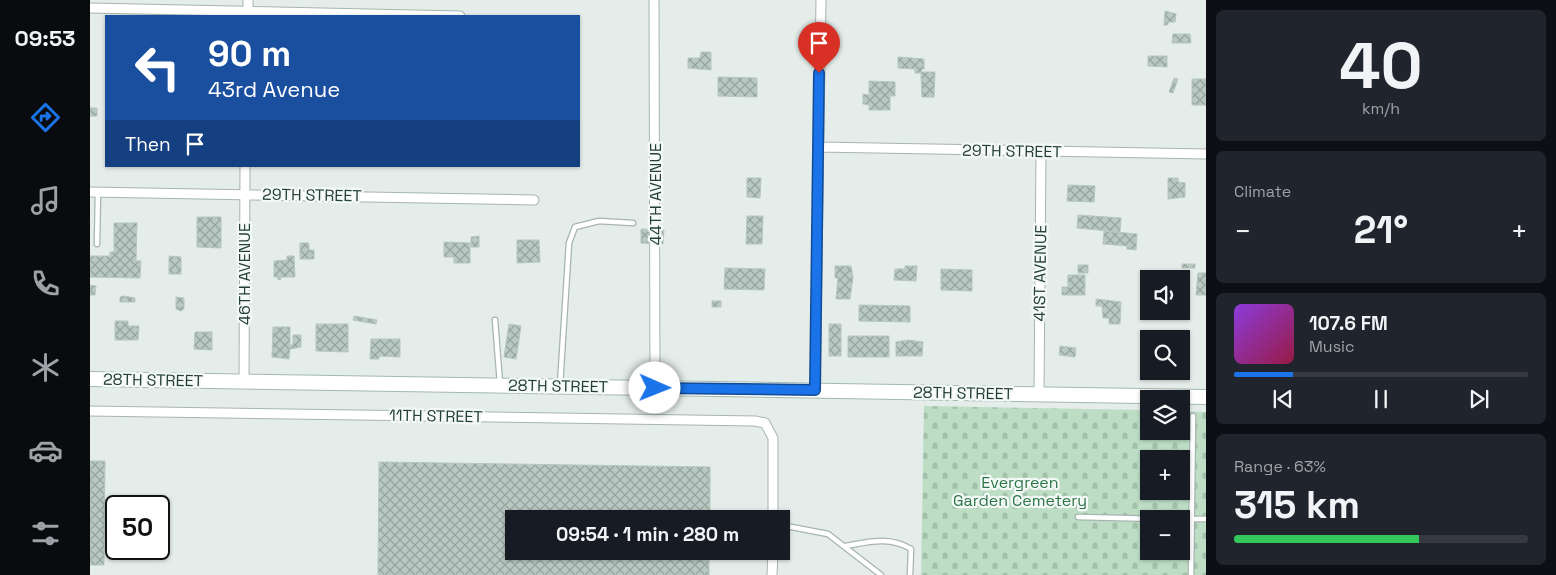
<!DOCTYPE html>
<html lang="en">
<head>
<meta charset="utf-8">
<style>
	:root { --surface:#171b24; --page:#20242c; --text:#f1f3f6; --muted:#9ea1a6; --line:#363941; --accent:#1a73e8 }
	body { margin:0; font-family:"Space Grotesk",sans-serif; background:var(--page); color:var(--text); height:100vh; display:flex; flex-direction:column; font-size:19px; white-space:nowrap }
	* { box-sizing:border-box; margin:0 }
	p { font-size:16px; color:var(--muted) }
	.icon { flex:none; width:28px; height:28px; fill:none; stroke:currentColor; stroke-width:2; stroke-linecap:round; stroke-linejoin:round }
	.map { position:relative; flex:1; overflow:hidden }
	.side { display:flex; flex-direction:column; gap:10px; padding:10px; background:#0d0f14; width:350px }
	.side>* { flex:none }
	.guide { position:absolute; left:15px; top:15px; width:475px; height:152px; border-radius:0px; box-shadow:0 1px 4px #0004; background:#1a4fa0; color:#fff; overflow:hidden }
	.fabs { position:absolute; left:1050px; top:270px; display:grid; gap:10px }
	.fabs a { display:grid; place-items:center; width:50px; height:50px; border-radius:0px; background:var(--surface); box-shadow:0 1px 4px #0004; font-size:25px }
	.speed { position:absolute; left:15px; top:495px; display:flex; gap:10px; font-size:25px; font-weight:700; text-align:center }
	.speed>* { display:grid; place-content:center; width:65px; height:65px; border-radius:50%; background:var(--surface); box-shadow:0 1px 4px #0004; line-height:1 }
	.speed .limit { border:2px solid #111; border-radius:8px; background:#fff; color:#111 }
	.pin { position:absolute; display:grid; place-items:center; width:42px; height:42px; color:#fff; margin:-51px -21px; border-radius:50% 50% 50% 0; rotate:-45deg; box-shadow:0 0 5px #0007 }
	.pin .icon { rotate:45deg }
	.me { position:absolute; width:55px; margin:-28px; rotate:91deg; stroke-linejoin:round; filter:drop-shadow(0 0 4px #0008) }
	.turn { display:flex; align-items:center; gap:18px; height:105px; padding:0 20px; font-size:22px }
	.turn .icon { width:65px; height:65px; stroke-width:2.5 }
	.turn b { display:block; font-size:35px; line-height:42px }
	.then { display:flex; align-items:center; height:48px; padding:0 20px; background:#0003; gap:10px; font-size:19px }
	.big { font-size:38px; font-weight:800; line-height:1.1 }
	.side .tile { flex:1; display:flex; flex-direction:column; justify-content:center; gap:8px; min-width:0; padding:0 18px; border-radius:8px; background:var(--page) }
	.side .dial { align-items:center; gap:0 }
	.dial b { font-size:65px; line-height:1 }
	.song { display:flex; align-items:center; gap:15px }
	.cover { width:60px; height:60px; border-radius:8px; background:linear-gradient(135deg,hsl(270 70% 55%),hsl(340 70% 35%)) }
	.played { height:5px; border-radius:2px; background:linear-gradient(90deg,var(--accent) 20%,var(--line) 20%) }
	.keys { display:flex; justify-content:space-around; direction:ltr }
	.heat { display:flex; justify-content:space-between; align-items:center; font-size:28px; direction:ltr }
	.charge { height:8px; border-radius:4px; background:linear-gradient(90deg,#34c759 63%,var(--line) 0) }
	.trip { position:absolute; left:415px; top:510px; width:285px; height:50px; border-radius:0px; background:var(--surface); box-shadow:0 1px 4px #0004; font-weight:800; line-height:50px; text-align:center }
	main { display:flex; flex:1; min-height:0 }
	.dock { display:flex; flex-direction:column; width:90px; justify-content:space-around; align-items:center; background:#090b0e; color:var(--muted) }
	.dock .icon { width:35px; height:35px }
	.dock .on { color:var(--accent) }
	.dock b { font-size:22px; color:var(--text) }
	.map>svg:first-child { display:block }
</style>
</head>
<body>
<main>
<nav class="dock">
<b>09:53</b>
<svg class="icon on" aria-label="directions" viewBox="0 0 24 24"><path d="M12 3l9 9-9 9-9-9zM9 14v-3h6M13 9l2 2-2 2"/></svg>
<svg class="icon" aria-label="music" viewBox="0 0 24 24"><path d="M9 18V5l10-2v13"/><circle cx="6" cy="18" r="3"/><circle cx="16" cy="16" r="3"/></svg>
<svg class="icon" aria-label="phone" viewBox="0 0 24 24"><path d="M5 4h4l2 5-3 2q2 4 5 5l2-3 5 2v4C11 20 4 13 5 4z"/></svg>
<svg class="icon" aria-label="climate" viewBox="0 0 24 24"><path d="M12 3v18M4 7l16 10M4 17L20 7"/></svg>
<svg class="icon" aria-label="car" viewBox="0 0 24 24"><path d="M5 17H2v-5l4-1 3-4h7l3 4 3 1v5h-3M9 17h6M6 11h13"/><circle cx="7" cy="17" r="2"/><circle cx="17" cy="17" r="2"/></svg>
<svg class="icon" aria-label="filters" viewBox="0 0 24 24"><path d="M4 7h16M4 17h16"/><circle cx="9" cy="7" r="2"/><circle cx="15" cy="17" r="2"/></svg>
</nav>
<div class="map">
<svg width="1116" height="575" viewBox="0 0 1116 575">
	<defs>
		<pattern id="cemetery-stones" width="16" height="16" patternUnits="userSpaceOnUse" patternTransform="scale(1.25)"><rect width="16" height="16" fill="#bddec5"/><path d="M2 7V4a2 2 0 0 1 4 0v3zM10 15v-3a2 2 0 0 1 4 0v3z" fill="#a2c0aa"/></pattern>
		<pattern id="building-cross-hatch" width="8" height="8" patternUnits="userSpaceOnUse" patternTransform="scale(1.25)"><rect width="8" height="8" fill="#b9c8c2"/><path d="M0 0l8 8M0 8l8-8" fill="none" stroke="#96a49e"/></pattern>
	</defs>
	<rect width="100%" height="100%" fill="#e4ede9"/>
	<path fill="url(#cemetery-stones)" fill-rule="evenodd" d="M834 406 1059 410V431H1091V411L1116 412V575H831ZM1059 459H1091V491H1059ZM1059 519H1091V551H1059Z"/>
	<path fill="url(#building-cross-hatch)" stroke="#b6c7bf" d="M1075 11 1086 14 1085 22H1078V25H1074Z
		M1083 34H1100L1101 43H1082Z
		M611 52H621V70L598 68V58H610Z
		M1058 56H1077V67L1058 66Z
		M808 57 834 59V69H832L831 72H845L844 97H832L831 73H825V69L808 68Z
		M628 77 667 78V97L628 96Z
		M1084 78 1088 79 1083 93 1079 92Z
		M1102 79H1116V105H1102Z
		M779 81 805 82V96H800V110H779V105L773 104V94L779 95Z
		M0 108H7V116H0Z
		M657 178H671L670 198 657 197Z
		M1078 178H1088V182L1095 183V197L1078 199Z
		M978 185 1005 186 1004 202 977 201Z
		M988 215 1031 218 1030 232 987 228Z
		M657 216H673L672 244H656Z
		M107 217H131V248L107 247Z
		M24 223H47L46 261H51L50 278 0 277V256H20V252H24Z
		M551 229 574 230 573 244 551 243Z
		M1014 231 1047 234 1046 250 1037 249V246L1013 244Z
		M389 236V247H381V237Z
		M427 240H449L450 262 427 263Z
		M354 242 380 243V263H364V257H354Z
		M210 243H219V250H224V259H210Z
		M79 256 91 257V274H79Z
		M197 256H204L205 277H191V279L188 280V277H184V261L197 260Z
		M1092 264H1105V268H1092Z
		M988 265H998V273H988Z
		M745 266H761L763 277 760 299H746L748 278H745Z
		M815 266H827L826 281 804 280 805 269H815Z
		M635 268 675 269 674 290 634 289Z
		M851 269 882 270V291L851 290Z
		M1108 273H1116V295H1106Z
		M978 275H995V295H972V287H978Z
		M0 285 6 286 5 295H0Z
		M34 296 45 298V302H30V297Z
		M86 297 94 298V309L91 311 86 309Z
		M1006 299 1031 302 1030 324H1019V318H1013L1012 306H1006Z
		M622 301H631V307H622Z
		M769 305 820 306V322L769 321Z
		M264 316 287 320 286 324 263 320Z
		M25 321H38V326H49L48 340H25Z
		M226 324H258V352L226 351Z
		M419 324 431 326 426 359 414 357Z
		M739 324H751V356H739Z
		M183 327H200V345H203V335H211V347L200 349 199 359 182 357Z
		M105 332H122V350L104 349Z
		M758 336H799V357H758Z
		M281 339H310V357L289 356V359H280Z
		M818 340 833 342 832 356H806V342Z
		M970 346 986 348 985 357 969 355Z
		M0 461H15L14 565H0Z
		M289 462 620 467V519H424V551H619V575H288Z"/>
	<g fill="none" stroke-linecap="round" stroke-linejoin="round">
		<g stroke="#a6b5b0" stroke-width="7">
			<path id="lane" d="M7 244 8 192
				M405 320 410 384
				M470 385 479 243 485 227 509 221 543 223
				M988 517 1069 519
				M1091 519H1116
				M691 525 738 534 791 575
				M755 546C779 542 799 536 821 549L820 575
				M1101 575 1103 416"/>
		</g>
		<g stroke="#a6b5b0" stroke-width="11">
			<path id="street" d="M158 0V16
				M564 0 565 388
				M0 8 370 16
				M728 147 1116 154
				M0 192 444 200
				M154 382 155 166
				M725 390 731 0
				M949 394 951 152
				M0 411 665 421 675 423 683 438V519
				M682 575 683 551"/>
		</g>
		<g stroke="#a2b9b0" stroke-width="16">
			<path id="secondary" d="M0 379 1116 397"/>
		</g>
		<use href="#lane" stroke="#fff" stroke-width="4.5"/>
		<use href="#street" stroke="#fff" stroke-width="9"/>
		<use href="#secondary" stroke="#fff" stroke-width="14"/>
	</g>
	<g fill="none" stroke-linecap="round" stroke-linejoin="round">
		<g stroke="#114b97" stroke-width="12">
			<path id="route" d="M565 388 725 390 729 73"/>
		</g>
		<use href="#route" stroke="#1a73e8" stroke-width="9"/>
	</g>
	<g text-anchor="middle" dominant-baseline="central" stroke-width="4.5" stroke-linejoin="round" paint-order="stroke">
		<g font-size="16" fill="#233f37" stroke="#f4f9f7">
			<text transform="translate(922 151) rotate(1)">29TH STREET</text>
			<text transform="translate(565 194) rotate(-90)">44TH AVENUE</text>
			<text transform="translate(222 195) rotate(1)">29TH STREET</text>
			<text transform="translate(950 273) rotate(-89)">41ST AVENUE</text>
			<text transform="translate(154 274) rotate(-90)">46TH AVENUE</text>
			<text transform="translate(63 380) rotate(1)">28TH STREET</text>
			<text transform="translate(468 386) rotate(1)">28TH STREET</text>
			<text transform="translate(873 393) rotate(1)">28TH STREET</text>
			<text transform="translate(346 416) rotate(1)">11TH STREET</text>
		</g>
		<g font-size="16" fill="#2d7648" stroke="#f4f9f7">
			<text x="930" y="482">Evergreen<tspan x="930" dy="18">Garden Cemetery</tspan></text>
		</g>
	</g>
</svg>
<div class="fabs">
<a><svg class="icon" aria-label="sound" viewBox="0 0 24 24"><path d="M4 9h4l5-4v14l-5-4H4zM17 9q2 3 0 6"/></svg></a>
<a><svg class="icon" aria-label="search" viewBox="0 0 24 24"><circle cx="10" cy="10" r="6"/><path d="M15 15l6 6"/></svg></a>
<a><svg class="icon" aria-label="layers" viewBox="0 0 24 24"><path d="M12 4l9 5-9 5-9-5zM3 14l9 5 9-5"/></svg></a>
<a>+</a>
<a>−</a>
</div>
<div class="speed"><div class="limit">50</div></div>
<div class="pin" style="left:729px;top:73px;background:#d93025"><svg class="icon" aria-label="arrive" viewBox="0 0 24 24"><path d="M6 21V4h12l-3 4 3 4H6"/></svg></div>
<svg class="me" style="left:565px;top:388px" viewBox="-20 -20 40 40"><circle r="19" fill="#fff"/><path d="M0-13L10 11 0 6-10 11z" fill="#1a73e8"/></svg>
<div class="trip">09:54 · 1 min · 280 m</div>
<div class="guide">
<div class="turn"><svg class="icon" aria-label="left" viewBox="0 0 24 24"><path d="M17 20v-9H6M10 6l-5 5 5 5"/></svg><div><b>90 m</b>43rd Avenue</div></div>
<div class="then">Then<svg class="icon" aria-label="arrive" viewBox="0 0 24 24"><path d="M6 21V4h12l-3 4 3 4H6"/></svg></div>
</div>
</div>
<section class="side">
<div class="tile dial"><b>40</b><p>km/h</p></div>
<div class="tile"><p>Climate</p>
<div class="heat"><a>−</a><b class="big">21°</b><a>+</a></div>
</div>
<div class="tile">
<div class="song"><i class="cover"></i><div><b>107.6 FM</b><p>Music</p></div></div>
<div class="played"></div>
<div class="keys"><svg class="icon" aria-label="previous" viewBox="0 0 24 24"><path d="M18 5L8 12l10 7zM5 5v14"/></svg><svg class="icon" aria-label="pause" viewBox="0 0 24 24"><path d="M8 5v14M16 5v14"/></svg><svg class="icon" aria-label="next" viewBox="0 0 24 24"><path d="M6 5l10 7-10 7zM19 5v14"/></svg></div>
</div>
<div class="tile"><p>Range · 63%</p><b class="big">315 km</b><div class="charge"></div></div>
</section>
</main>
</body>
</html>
